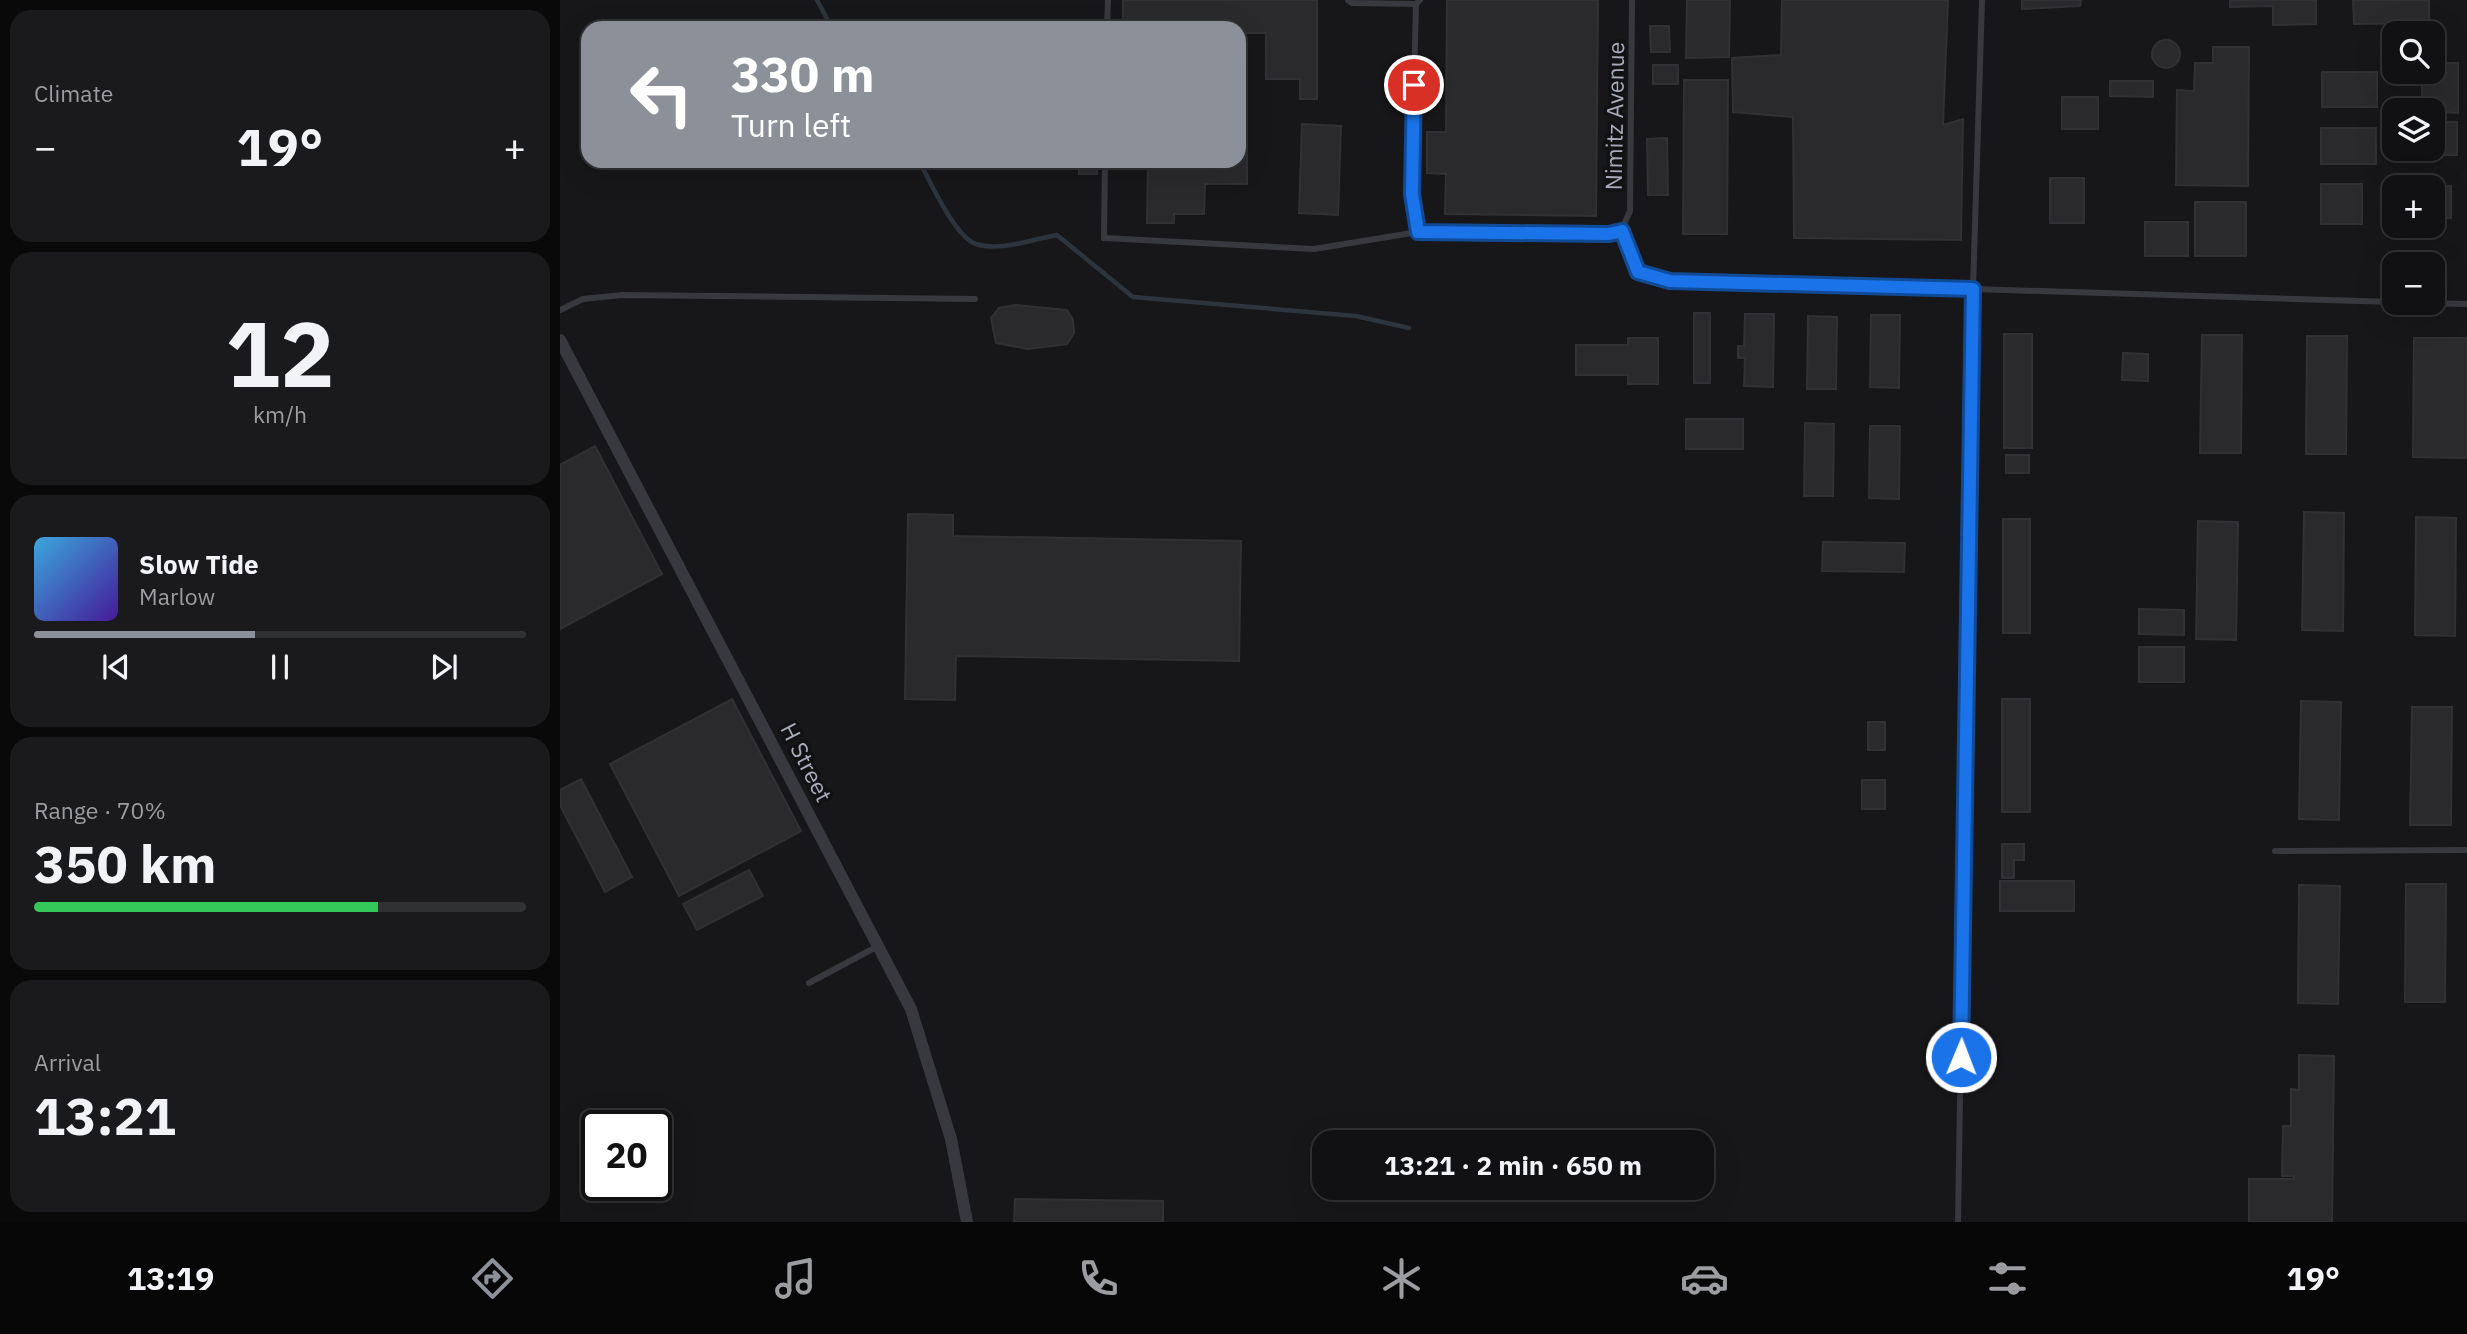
<!DOCTYPE html>
<html lang="en">
<head>
<meta charset="utf-8">
<style>
	:root { --surface:#111113; --page:#1a1a1c; --text:#f1f3f6; --muted:#9c9da0; --line:#303133; --accent:#8c9099 }
	body { margin:0; font-family:"IBM Plex Sans",sans-serif; background:var(--page); color:var(--text); height:100vh; display:flex; flex-direction:column; font-size:26px; white-space:nowrap }
	* { box-sizing:border-box; margin:0 }
	p { font-size:23px; color:var(--muted) }
	.icon { flex:none; width:38px; height:38px; fill:none; stroke:currentColor; stroke-width:2; stroke-linecap:round; stroke-linejoin:round }
	.map { position:relative; flex:1; overflow:hidden }
	.drawer { display:flex; flex-direction:column; gap:10px; padding:10px; background:#09090a; width:560px }
	.drawer>* { flex:none }
	.banner { position:absolute; left:21px; top:21px; width:665px; height:147px; border-radius:21px; box-shadow:0 7px 28px #0002,0 0 0 2px var(--line); background:#8c9099; color:#fff; overflow:hidden }
	.controls { position:absolute; left:1822px; top:21px; display:grid; gap:14px }
	.controls a { display:grid; place-items:center; width:63px; height:63px; border-radius:14px; background:var(--surface); box-shadow:0 7px 28px #0002,0 0 0 2px var(--line); font-size:35px }
	.speed { position:absolute; left:21px; top:1110px; display:flex; gap:14px; font-size:35px; font-weight:700; text-align:center }
	.speed>* { display:grid; place-content:center; width:91px; height:91px; border-radius:50%; background:var(--surface); box-shadow:0 7px 28px #0002,0 0 0 2px var(--line); line-height:1 }
	.speed .limit { border:4px solid #111; border-radius:10px; background:#fff; color:#111 }
	.pin { position:absolute; display:grid; place-items:center; width:60px; height:60px; color:#fff; margin:-30px; border:4px solid #fff; border-radius:50%; box-shadow:0 2px 7px #0007 }
	.me { position:absolute; width:77px; margin:-38px; rotate:1deg; stroke-linejoin:round; filter:drop-shadow(0 0 5px #0008) }
	.turn { display:flex; align-items:center; gap:24px; height:147px; padding:0 35px; font-size:32px }
	.turn .icon { width:91px; height:91px; stroke-width:2.5 }
	.turn b { display:block; font-size:49px; line-height:60px }
	.big { font-size:52px; font-weight:800; line-height:1.1 }
	.drawer .widget { flex:1; display:flex; flex-direction:column; justify-content:center; gap:10px; min-width:0; padding:0 24px; border-radius:21px; background:var(--page) }
	.drawer .dial { align-items:center; gap:0 }
	.dial b { font-size:91px; line-height:1 }
	.song { display:flex; align-items:center; gap:21px }
	.cover { width:84px; height:84px; border-radius:10px; background:linear-gradient(135deg,hsl(200 70% 55%),hsl(260 70% 35%)) }
	.played { height:7px; border-radius:4px; background:linear-gradient(90deg,var(--accent) 45%,var(--line) 45%) }
	.keys { display:flex; justify-content:space-around; direction:ltr }
	.heat { display:flex; justify-content:space-between; align-items:center; font-size:38px; direction:ltr }
	.charge { height:10px; border-radius:5px; background:linear-gradient(90deg,#34c759 70%,var(--line) 0) }
	.trip { position:absolute; left:752px; top:1130px; width:402px; height:70px; border-radius:21px; background:var(--surface); box-shadow:0 7px 28px #0002,0 0 0 2px var(--line); font-weight:800; line-height:70px; text-align:center }
	.tab-bar { display:flex; height:112px; justify-content:space-around; align-items:center; background:#070708; color:var(--muted) }
	.tab-bar .icon { width:49px; height:49px }
	.tab-bar .on { color:var(--accent) }
	.tab-bar b { font-size:32px; color:var(--text) }
	main { display:flex; flex:1; min-height:0 }
	.map>svg:first-child { display:block }
</style>
</head>
<body>
<main>
<section class="drawer">
<div class="widget"><p>Climate</p>
<div class="heat"><a>−</a><b class="big">19°</b><a>+</a></div>
</div>
<div class="widget dial"><b>12</b><p>km/h</p></div>
<div class="widget">
<div class="song"><i class="cover"></i><div><b>Slow Tide</b><p>Marlow</p></div></div>
<div class="played"></div>
<div class="keys"><svg class="icon" aria-label="previous" viewBox="0 0 24 24"><path d="M18 5L8 12l10 7zM5 5v14"/></svg><svg class="icon" aria-label="pause" viewBox="0 0 24 24"><path d="M8 5v14M16 5v14"/></svg><svg class="icon" aria-label="next" viewBox="0 0 24 24"><path d="M6 5l10 7-10 7zM19 5v14"/></svg></div>
</div>
<div class="widget"><p>Range · 70%</p><b class="big">350 km</b><div class="charge"></div></div>
<div class="widget"><p>Arrival</p><b class="big">13:21</b></div>
</section>
<div class="map">
<svg width="1907" height="1222" viewBox="0 0 1907 1222">
	<rect width="100%" height="100%" fill="#171719"/>
	<g fill="none" stroke-linecap="round" stroke-linejoin="round">
		<path stroke="#2c353e" stroke-width="4.5" d="M257 0 272 28
			M359 161C370 181 395 237 416 244 440 252 473 239 497 235L573 297 796 316 849 328"/>
	</g>
	<path fill="#2a2a2d" stroke="#313135" stroke-width="2" d="M563 0H757V99H740V79H706V33H679V28H563Z
		M887 0H1038L1036 216 885 214 886 174 867 173V132H886Z
		M1127 0H1170L1169 57 1126 58Z
		M1222 0H1388L1383 125 1403 119 1401 240 1234 238 1233 117 1173 112 1172 58 1221 55Z
		M1462 0H1521L1520 6 1462 9Z
		M1670 0H1756V24L1713 25V6L1670 7Z
		M1793 0H1869V23L1794 24Z
		M1090 26H1109L1110 52H1091Z
		M1592 54a14 14 0 1 1 28 0a14 14 0 1 1-28 0Z
		M1653 47H1689L1688 186 1616 185 1617 90 1634 91 1635 63H1653Z
		M1872 63H1898V113L1862 110V72H1872Z
		M1093 65H1118V84H1093Z
		M1762 72H1817V107H1762Z
		M1124 80H1168L1167 234H1123Z
		M1550 81H1593V97L1550 96Z
		M1502 97H1538V129H1502Z
		M1872 122H1897V155H1841V149H1872Z
		M742 124 781 126 778 215 739 213Z
		M1761 128H1816V164H1761Z
		M679 129 687 130V184H645L644 214H614V223H587L588 161H679Z
		M1107 138 1108 195H1088L1087 139Z
		M519 161H537V174H519Z
		M1490 178H1524V223H1490Z
		M1761 184H1802V224H1761Z
		M1841 186H1891V218H1872V187Z
		M1635 202H1686V256H1635Z
		M1585 222H1628V256H1585Z
		M455 305 507 310 513 320 514 333 507 344 468 349 436 343 431 318 439 308Z
		M1134 313H1150V383H1134Z
		M1185 314H1214L1213 387 1184 386 1185 358H1178V346H1184Z
		M1311 315H1340L1339 388 1310 387Z
		M1248 316 1277 317 1276 389H1247Z
		M1444 334H1472V448H1444Z
		M1642 335H1682L1681 453H1640Z
		M1747 336H1787L1786 454H1746Z
		M1068 338H1098V384H1068V375H1016V345H1068Z
		M1854 338H1907V458L1853 457Z
		M1563 353 1588 354V381L1562 380Z
		M1126 419H1183V449H1126Z
		M1245 423 1274 424 1273 496H1244Z
		M1310 426H1340L1339 499 1309 498Z
		M35 446 102 574 0 629V465Z
		M1446 455H1469V473H1446Z
		M1744 512 1784 513 1783 631 1742 630Z
		M348 514 393 515V536L681 541 679 661 396 656 395 700 345 699Z
		M1856 517 1896 518 1895 636 1855 635Z
		M1443 519H1470V633H1443Z
		M1638 521 1678 522 1676 640 1636 639Z
		M1263 542 1345 543 1344 572 1262 571Z
		M1579 609 1624 610V635L1579 634Z
		M1579 647H1624V682H1579Z
		M172 699 241 831 119 896 50 764Z
		M1442 699H1470V812H1442Z
		M1741 701 1781 702 1779 820 1739 819Z
		M1852 707H1892L1891 825H1850Z
		M1308 722H1325V750H1308Z
		M21 779 72 877 45 892 0 805V790Z
		M1302 780H1325V809H1302Z
		M1442 844H1464V860H1454V878H1442Z
		M189 870 203 896 137 930 123 904Z
		M1440 881H1514V911H1440Z
		M1846 884H1886L1885 1002H1845Z
		M1739 885 1780 886 1778 1004 1738 1003Z
		M1739 1055 1774 1056 1772 1222H1689V1179H1734V1176H1722L1723 1126H1731V1089L1739 1090Z
		M455 1199 603 1201V1222H454Z"/>
	<g fill="none" stroke-linecap="round" stroke-linejoin="round">
		<path stroke="#38383f" stroke-width="6" d="M788 0 792 3 856 4
			M547 28 548 0
			M545 161 544 238 754 249 864 231 1049 234 1061 231
			M1061 231 1078 272 1109 281 1413 289 1422 0
			M1061 231 1070 211 1072 0
			M858 232 851 194 856 4 860 0
			M1858 303 1907 304
			M0 310 23 299 62 295 415 299
			M1715 851 1907 850
			M249 983 318 946
			M1398 1222 1413 289 1834 302"/>
		<path stroke="#38383f" stroke-width="12" d="M0 340 351 1009 391 1139 407 1222"/>
	</g>
	<g fill="none" stroke-linecap="round" stroke-linejoin="round">
		<g stroke="#114b97" stroke-width="18">
			<path id="route" d="M854 85 852 194 858 232 1049 234 1062 231 1078 272 1110 281 1413 289 1401 1057"/>
		</g>
		<use href="#route" stroke="#1a73e8" stroke-width="12"/>
	</g>
	<g text-anchor="middle" dominant-baseline="central" stroke-width="7" stroke-linejoin="round" paint-order="stroke">
		<g font-size="23" fill="#a8acba" stroke="#121214">
			<text transform="translate(1054 116) rotate(-89)">Nimitz Avenue</text>
			<text transform="translate(247 762) rotate(63)">H Street</text>
		</g>
	</g>
</svg>
<div class="controls">
<a><svg class="icon" aria-label="search" viewBox="0 0 24 24"><circle cx="10" cy="10" r="6"/><path d="M15 15l6 6"/></svg></a>
<a><svg class="icon" aria-label="layers" viewBox="0 0 24 24"><path d="M12 4l9 5-9 5-9-5zM3 14l9 5 9-5"/></svg></a>
<a>+</a>
<a>−</a>
</div>
<div class="speed"><div class="limit">20</div></div>
<div class="pin" style="left:854px;top:85px;background:#d93025"><svg class="icon" aria-label="arrive" viewBox="0 0 24 24"><path d="M6 21V4h12l-3 4 3 4H6"/></svg></div>
<svg class="me" style="left:1401px;top:1057px" viewBox="-20 -20 40 40"><circle r="17" fill="#1a73e8" stroke="#fff" stroke-width="3"/><path d="M0-11L8 9 0 5-8 9z" fill="#fff"/></svg>
<div class="trip">13:21 · 2 min · 650 m</div>
<div class="banner">
<div class="turn"><svg class="icon" aria-label="left" viewBox="0 0 24 24"><path d="M17 20v-9H6M10 6l-5 5 5 5"/></svg><div><b>330 m</b>Turn left</div></div>
</div>
</div>
</main>
<nav class="tab-bar">
<b>13:19</b>
<svg class="icon on" aria-label="directions" viewBox="0 0 24 24"><path d="M12 3l9 9-9 9-9-9zM9 14v-3h6M13 9l2 2-2 2"/></svg>
<svg class="icon" aria-label="music" viewBox="0 0 24 24"><path d="M9 18V5l10-2v13"/><circle cx="6" cy="18" r="3"/><circle cx="16" cy="16" r="3"/></svg>
<svg class="icon" aria-label="phone" viewBox="0 0 24 24"><path d="M5 4h4l2 5-3 2q2 4 5 5l2-3 5 2v4C11 20 4 13 5 4z"/></svg>
<svg class="icon" aria-label="climate" viewBox="0 0 24 24"><path d="M12 3v18M4 7l16 10M4 17L20 7"/></svg>
<svg class="icon" aria-label="car" viewBox="0 0 24 24"><path d="M5 17H2v-5l4-1 3-4h7l3 4 3 1v5h-3M9 17h6M6 11h13"/><circle cx="7" cy="17" r="2"/><circle cx="17" cy="17" r="2"/></svg>
<svg class="icon" aria-label="filters" viewBox="0 0 24 24"><path d="M4 7h16M4 17h16"/><circle cx="9" cy="7" r="2"/><circle cx="15" cy="17" r="2"/></svg>
<b>19°</b>
</nav>
</body>
</html>
